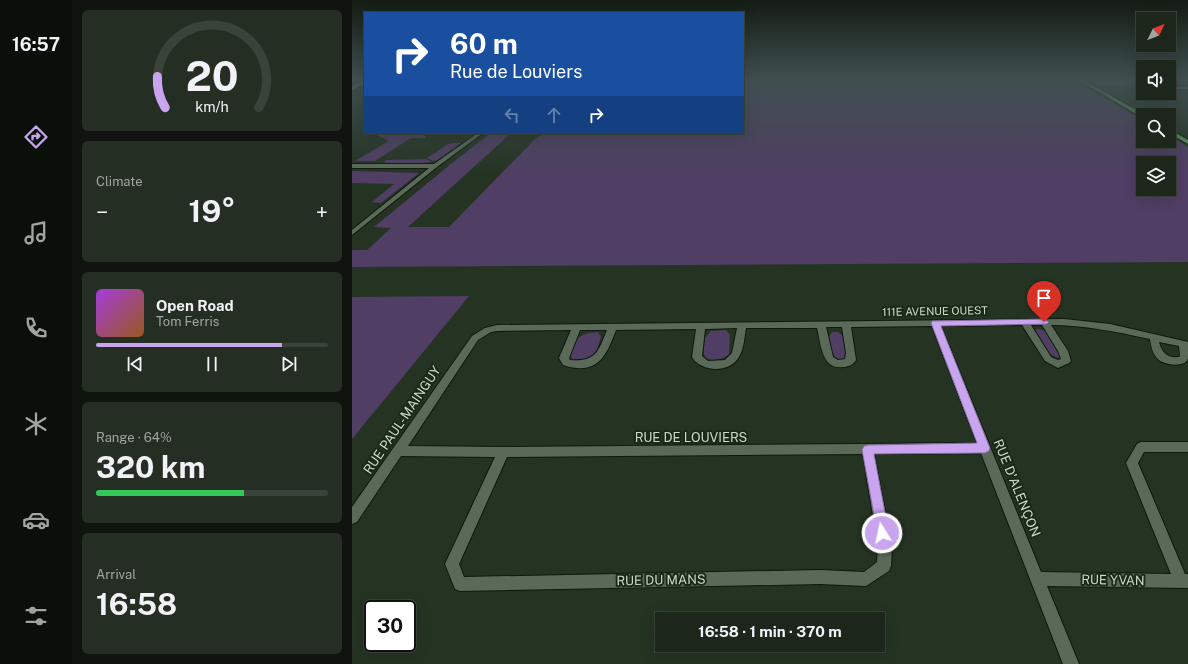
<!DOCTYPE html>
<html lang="en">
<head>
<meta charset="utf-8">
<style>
	:root { --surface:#1c261a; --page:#252e23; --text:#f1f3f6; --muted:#a0a5a2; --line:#3a4339; --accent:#c8a5ee }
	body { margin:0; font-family:"Public Sans",sans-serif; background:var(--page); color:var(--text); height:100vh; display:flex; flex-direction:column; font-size:15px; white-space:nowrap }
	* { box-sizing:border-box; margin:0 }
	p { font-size:13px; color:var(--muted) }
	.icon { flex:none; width:22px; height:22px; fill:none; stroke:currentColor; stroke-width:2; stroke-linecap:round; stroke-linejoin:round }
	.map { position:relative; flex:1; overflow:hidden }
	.panel { display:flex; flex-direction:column; gap:10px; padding:10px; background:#0f150e; width:280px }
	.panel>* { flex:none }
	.top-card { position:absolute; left:12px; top:12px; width:380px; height:122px; border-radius:0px; box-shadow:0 4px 16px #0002,0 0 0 1px var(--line); background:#1a4fa0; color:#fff; overflow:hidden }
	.needle { width:26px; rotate:47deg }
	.controls { position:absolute; left:784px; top:12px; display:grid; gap:8px }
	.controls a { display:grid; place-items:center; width:40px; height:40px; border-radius:0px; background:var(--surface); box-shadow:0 4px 16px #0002,0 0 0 1px var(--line); font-size:20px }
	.speed { position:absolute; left:12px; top:600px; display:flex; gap:8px; font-size:20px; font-weight:700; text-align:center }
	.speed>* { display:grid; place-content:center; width:52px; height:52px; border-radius:50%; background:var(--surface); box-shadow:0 4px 16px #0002,0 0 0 1px var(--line); line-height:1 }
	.speed .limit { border:2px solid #111; border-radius:6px; background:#fff; color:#111 }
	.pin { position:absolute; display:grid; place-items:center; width:34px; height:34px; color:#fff; margin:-41px -17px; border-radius:50% 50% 50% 0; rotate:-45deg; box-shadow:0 0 4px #0007 }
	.pin .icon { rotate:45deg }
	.me { position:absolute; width:44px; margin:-22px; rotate:350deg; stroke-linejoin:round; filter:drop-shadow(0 0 3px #0008) }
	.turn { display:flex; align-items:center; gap:14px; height:84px; padding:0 20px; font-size:18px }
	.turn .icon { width:52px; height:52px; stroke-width:2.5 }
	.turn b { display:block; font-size:28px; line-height:34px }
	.lanes { display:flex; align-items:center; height:38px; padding:0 20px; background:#0003; justify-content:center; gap:20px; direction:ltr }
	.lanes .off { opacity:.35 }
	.big { font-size:30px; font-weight:700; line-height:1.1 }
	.panel .tile { flex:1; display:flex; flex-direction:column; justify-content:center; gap:6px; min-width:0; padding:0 14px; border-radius:6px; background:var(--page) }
	.panel .dial { align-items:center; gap:0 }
	.dial svg { height:104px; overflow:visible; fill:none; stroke:var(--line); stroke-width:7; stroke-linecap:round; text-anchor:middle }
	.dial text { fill:var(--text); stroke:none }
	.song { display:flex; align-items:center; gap:12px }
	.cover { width:48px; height:48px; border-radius:6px; background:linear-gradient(135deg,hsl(280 70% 55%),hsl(30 70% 35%)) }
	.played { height:4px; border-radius:2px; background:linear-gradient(90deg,var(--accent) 80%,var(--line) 80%) }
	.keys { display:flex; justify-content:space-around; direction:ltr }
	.heat { display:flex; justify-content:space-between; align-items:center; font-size:22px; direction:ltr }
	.charge { height:6px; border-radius:3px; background:linear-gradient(90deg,#34c759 64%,var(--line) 0) }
	.trip { position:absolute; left:303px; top:612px; width:230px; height:40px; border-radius:0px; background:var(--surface); box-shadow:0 4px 16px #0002,0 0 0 1px var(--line); font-weight:700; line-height:40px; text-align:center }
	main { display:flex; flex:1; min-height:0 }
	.dock { display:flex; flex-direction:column; width:72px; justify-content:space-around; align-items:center; background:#0b0f0a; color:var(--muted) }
	.dock .icon { width:28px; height:28px }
	.dock .current { color:var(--accent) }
	.dock b { font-size:18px; color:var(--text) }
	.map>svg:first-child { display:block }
</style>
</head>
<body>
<main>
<nav class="dock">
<b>16:57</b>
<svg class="icon current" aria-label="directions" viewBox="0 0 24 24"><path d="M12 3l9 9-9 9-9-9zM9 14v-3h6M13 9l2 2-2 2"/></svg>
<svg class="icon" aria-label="music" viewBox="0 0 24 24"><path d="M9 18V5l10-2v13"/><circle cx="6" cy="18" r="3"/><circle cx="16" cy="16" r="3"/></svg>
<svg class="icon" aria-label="phone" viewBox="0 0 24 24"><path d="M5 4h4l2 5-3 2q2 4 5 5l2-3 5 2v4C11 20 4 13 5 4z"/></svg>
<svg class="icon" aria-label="climate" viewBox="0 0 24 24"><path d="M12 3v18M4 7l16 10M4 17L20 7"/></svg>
<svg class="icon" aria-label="car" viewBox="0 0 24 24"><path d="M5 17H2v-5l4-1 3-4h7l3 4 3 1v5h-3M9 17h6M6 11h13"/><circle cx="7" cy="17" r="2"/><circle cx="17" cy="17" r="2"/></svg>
<svg class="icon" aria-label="filters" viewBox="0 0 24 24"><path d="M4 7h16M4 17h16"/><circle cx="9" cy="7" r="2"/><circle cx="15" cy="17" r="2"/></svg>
</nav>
<section class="panel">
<div class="tile dial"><svg viewBox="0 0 100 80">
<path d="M14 69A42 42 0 1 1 86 69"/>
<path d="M14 69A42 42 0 0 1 8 45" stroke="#c8a5ee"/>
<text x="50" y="56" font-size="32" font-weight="700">20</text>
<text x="50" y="72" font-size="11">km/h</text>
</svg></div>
<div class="tile"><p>Climate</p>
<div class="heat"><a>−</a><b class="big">19°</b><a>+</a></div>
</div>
<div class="tile">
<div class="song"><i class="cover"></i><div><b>Open Road</b><p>Tom Ferris</p></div></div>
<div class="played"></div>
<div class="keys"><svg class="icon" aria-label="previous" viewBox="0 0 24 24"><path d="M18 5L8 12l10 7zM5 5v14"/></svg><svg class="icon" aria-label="pause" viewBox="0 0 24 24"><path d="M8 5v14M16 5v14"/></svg><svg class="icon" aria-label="next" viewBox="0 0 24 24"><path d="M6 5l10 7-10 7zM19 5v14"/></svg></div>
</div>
<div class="tile"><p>Range · 64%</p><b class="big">320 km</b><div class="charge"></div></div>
<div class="tile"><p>Arrival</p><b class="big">16:58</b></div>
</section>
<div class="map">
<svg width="836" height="664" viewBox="0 0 836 664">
	<rect width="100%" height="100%" fill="#253323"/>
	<path fill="#503e64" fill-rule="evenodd" d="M391 80H721L791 120V141H817V135L836 147V262L0 267V250H15L39 228 22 227 105 159 139 133H159L56 227H97L184 138 196 133H391ZM791 163H817V189H791Z
		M736 80H791V81H784L783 84C763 86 755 91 736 80Z
		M28 133H72L73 136V138H59L23 161H3L35 142 36 140 26 136Z
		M101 143H109L85 160 81 161 75 158 96 144Z
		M74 159 80 162 72 163 32 164 34 162H32L35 160Z
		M0 171 67 173 29 203 20 202 42 184 0 183Z
		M117 296 0 439V297Z
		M684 329C699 329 703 345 710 356L706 358 694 352 683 333Z
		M374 330 378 335 377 354C373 359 355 364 352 354 351 349 353 342 353 338L359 331Z
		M246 332 249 337C242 358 246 359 222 361L218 356C225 337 225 334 246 332Z
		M480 332H486L491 336 496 355 494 359 489 361 480 354 476 338Z"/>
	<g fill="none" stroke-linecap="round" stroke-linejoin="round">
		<g stroke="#0d1a0c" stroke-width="2">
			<path id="minor" d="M782 86H791V88H781Z
				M817 87H836V89H817Z
				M126 133H131L85 167 0 235V230L77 168H0V164H82Z
				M712 319 758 324 836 342C836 347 836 353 836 358 834 368 813 365 807 360 801 355 799 347 798 339 765 332 732 325 699 325L716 351 719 361 717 363 706 368 693 361 670 325 589 326 689 572 819 574 774 463 785 444 789 442H836V452H792L786 463 833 574H836V588L695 586 727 664H711L629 453 522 454 540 547 539 566 537 571 514 586 468 584 108 591 103 589 93 564 143 457 49 456 5 522 0 524V507L120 336 133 328 145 325ZM679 325H690L706 351 709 359 706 360 699 357ZM580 326 625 443 151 447 56 446 126 340 139 332 145 331 219 330 207 358 211 365C245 376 254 357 264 330L344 329 340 357C348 371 373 373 384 361 392 352 392 339 394 328H465C469 343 469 370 491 367 496 367 501 365 504 360L499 327ZM474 327H490L494 353 493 359 486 360 481 357ZM385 328 380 353 373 360 356 361 350 356 353 329ZM228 330H255C246 352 244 362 218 360L217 358ZM807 342 827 346 828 356 827 357C815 358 810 353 807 342ZM511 454 526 547 525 562 512 572 468 570 112 577 107 564 155 457Z"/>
		</g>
		<g stroke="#0d1a0c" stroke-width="2">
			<path id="major" d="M727 80H731L793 115H791V118L789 117Z
				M817 129 836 140V144L817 133Z"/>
		</g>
		<g stroke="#0d1a0c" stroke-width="2">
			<path id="highway" d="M13 80V84L0 90V86Z"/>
		</g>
		<use href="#minor" fill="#5b6a58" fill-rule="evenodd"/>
		<use href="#major" fill="#62995b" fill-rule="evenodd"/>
		<use href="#highway" fill="#67b95d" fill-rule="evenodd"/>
	</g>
	<linearGradient id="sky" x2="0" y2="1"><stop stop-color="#141c13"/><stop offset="0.46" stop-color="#405050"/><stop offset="1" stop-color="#405050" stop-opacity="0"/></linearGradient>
	<rect width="836" height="173" fill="url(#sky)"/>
	<path fill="#c8a5ee" stroke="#826b9b" d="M692 319 697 322 695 324 589 326 638 448 637 451 633 453 522 454 537 533 535 537 530 539 526 537 510 450 512 446 516 445 625 443 579 323 580 321Z"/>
	<g text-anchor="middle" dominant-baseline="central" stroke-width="4" stroke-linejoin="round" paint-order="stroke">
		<g font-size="11" fill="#ced7cd" stroke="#1b2919">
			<text transform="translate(583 311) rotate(-1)">111E AVENUE OUEST</text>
		</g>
		<g font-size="13" fill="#ced7cd" stroke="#1b2919">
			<text transform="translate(50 420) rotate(-56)">RUE PAUL-MAINGUY</text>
			<text x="339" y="437">RUE DE LOUVIERS</text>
			<text transform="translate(665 488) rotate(68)">RUE D'ALENÇON</text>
			<text transform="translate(309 580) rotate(-1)">RUE DU MANS</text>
			<text transform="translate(761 580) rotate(1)">RUE YVAN</text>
		</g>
	</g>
</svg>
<div class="controls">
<a><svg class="needle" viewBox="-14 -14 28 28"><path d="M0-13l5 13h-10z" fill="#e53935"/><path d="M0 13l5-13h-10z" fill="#a0a5a2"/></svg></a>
<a><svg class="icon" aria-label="sound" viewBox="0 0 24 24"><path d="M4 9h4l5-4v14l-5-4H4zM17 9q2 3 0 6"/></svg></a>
<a><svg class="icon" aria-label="search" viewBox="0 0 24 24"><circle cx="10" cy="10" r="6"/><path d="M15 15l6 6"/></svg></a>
<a><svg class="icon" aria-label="layers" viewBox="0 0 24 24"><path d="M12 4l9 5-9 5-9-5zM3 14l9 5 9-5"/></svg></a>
</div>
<div class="speed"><div class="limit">30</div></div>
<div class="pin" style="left:692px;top:322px;background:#d93025"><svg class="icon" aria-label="arrive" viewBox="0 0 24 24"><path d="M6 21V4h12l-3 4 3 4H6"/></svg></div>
<svg class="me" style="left:530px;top:533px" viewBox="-20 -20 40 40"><circle r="17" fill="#c8a5ee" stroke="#fff" stroke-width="3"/><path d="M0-11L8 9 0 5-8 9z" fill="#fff"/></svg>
<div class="trip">16:58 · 1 min · 370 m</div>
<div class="top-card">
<div class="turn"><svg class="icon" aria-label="right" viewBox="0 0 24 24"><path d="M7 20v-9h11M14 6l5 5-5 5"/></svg><div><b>60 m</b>Rue de Louviers</div></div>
<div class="lanes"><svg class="icon off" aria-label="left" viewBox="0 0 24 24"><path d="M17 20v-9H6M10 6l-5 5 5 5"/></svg><svg class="icon off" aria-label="ahead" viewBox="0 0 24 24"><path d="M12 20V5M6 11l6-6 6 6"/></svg><svg class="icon" aria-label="right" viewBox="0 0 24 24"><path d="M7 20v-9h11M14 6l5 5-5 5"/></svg></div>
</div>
</div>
</main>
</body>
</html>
